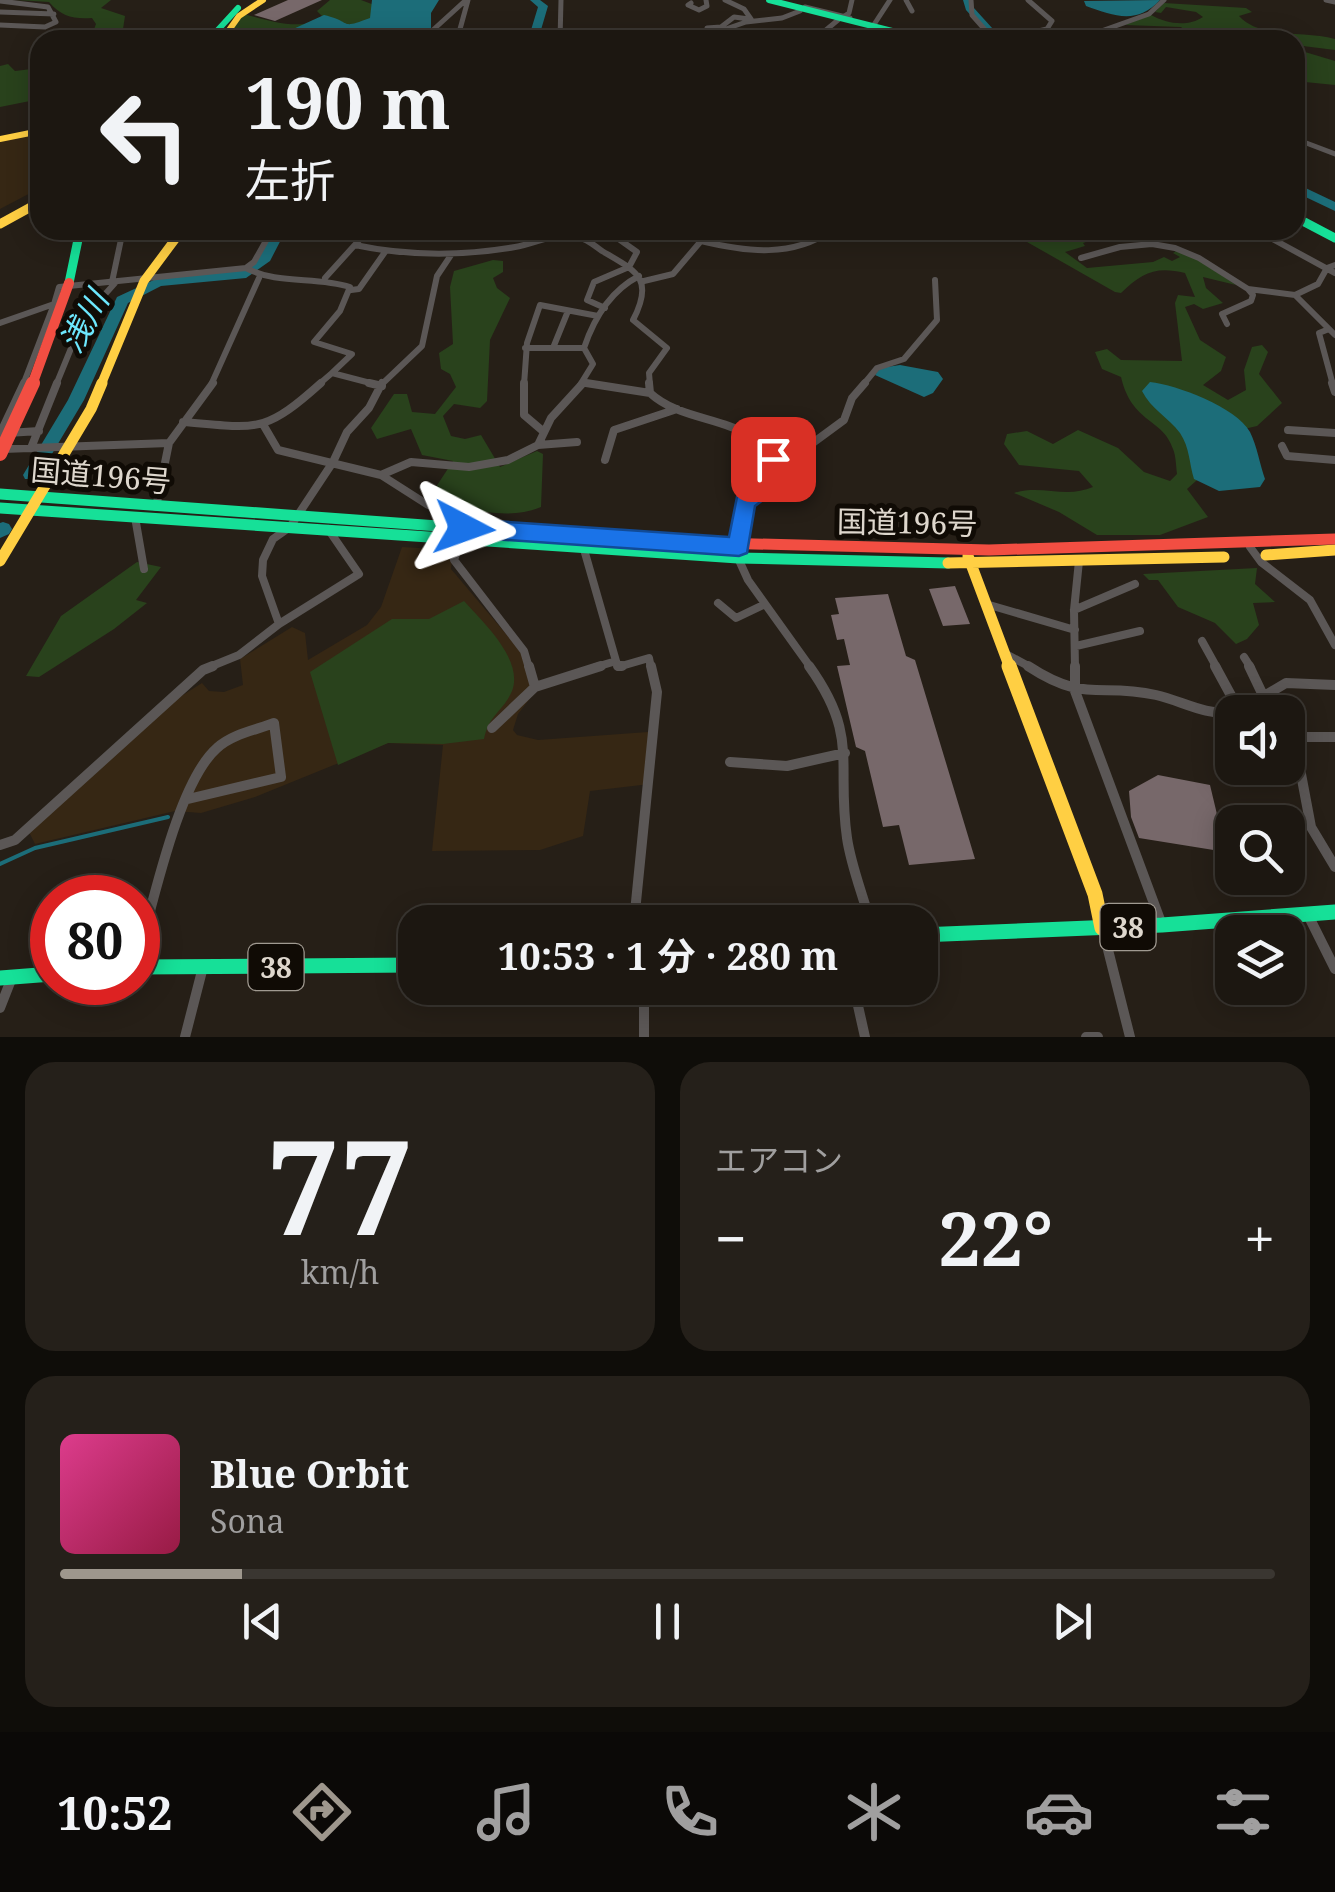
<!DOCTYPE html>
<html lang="ja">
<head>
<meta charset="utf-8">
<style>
	:root { --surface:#1c1711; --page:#25201a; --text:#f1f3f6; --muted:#a09f9f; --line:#3a3631; --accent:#9e978d }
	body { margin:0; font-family:"Noto Serif","Noto Sans JP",serif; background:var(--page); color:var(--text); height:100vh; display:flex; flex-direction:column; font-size:38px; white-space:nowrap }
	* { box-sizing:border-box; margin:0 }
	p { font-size:32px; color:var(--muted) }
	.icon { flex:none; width:55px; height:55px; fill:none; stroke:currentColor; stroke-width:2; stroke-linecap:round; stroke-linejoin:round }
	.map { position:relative; height:1037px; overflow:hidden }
	.details { display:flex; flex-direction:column; gap:25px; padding:25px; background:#0f0d09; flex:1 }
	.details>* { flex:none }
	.guide { position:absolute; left:30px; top:30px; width:1275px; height:210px; border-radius:30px; box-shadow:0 5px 25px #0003,0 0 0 2px var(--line); background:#1c1711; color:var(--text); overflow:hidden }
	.tools { position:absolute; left:1215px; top:695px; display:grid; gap:20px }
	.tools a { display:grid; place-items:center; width:90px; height:90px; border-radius:20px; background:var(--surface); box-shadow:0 5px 25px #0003,0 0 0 2px var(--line); font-size:50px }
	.speed { position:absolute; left:30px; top:875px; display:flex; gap:20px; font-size:50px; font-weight:700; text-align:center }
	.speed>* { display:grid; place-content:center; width:130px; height:130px; border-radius:50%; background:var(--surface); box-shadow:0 5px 25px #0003,0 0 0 2px var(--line); line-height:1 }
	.speed .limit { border:15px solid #d22; background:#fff; color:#111 }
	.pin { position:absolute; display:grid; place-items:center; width:85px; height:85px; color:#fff; margin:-42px; border-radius:20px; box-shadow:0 5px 15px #0006 }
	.me { position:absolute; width:110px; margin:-55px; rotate:94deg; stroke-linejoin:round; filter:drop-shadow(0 0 8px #0008) }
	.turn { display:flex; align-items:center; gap:35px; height:210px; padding:0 50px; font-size:45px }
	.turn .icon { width:130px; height:130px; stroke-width:2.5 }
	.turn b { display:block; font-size:70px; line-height:85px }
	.big { font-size:75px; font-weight:700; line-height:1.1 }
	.details .tile { flex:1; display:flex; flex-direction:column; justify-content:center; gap:15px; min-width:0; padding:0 35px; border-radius:30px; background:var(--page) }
	.details .dial { align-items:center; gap:0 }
	.dial b { font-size:130px; line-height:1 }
	.song { display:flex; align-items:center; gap:30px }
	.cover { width:120px; height:120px; border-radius:15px; background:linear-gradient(135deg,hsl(330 70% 55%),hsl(340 70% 35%)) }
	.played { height:10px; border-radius:5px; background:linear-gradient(90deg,var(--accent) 15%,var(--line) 15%) }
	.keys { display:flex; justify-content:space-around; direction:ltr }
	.heat { display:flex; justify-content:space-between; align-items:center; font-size:55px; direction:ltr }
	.details .tiles { flex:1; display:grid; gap:25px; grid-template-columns:1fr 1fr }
	.tile:last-child { grid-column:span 2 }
	.trip { position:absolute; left:398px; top:905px; width:540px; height:100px; border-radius:30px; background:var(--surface); box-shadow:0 5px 25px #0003,0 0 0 2px var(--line); font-weight:700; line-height:100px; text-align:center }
	.tab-bar { display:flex; height:160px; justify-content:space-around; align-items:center; background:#0b0907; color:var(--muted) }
	.tab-bar .icon { width:70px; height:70px }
	.tab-bar .on { color:var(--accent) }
	.tab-bar b { font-size:45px; color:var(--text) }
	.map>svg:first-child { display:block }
</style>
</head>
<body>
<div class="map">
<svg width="1335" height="1037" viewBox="0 0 1335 1037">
	<rect width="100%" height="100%" fill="#261f17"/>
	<path fill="#362714" d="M40 133V188L0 209V142Z
		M402 547 453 550 451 569 522 653 535 692 518 714 513 730 517 735 538 740 648 732 650 784 590 791 583 836 540 850 432 851 443 745 388 743 255 797 201 813 175 811 35 844 28 830 172 702 202 683 209 691 224 692 243 685 240 659 292 627 305 633 308 660 367 625 381 607Z"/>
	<path fill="#29421c" d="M17 0H111L101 8 125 16 123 29 112 33 115 40H90L96 24 92 18C73 19 62 17 49 2Z
		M330 0H361L377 6 369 27 317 40H222L244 14C270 21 299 31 324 18L317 11Z
		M1164 3 1246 8 1252 12 1239 16C1261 40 1306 30 1335 39V50L1295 45V40H1195L1181 27 1125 25 1151 15C1167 24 1188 27 1203 17L1196 12 1166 7 1161 13 1155 12Z
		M1295 49 1335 61V85L1295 81Z
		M8 64 15 71 40 68V99L0 107V66Z
		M1006 230H1101L1088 235 1092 240 1083 243 1085 246 1065 252 1087 268 1153 262 1164 257 1172 261 1180 257 1173 253 1176 251 1197 259 1236 285 1203 277 1206 288 1223 303 1203 309 1194 304 1185 307 1200 340 1226 357 1221 371 1203 385 1228 400 1246 390 1244 370 1252 347 1262 345 1268 352 1259 374 1282 403 1257 426 1231 432 1206 472 1187 489 1208 517 1160 535H1097L1059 512 1014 493C1041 484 1066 499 1093 487L1079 471 1019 465 1004 444 1007 434 1027 431 1053 444 1078 430 1118 448 1144 472 1170 481 1177 474C1176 466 1176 456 1173 449 1163 418 1132 424 1121 377L1102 369 1095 352 1107 349 1121 360 1182 361 1175 303 1178 295 1195 297 1185 273C1155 266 1142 273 1121 293L1115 292Z
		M493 260 503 261V272L493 278 497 288 510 298 490 340 487 401 480 408 454 404 443 416 451 436 465 439 481 435 500 467 537 451 543 454 541 507C510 521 461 510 430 496L453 461 422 455 411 429 377 439 371 428 394 394H407L412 412 435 414 456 387 450 374 441 369 439 353 453 344 450 287 454 271Z
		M137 562 161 567 136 600 147 603 114 629 39 677 26 676 61 616Z
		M1257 568 1255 584 1275 602 1253 603 1259 625 1247 639 1236 644 1215 623 1178 607 1158 580H1149L1143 574Z
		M464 601C483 622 524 660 512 691 503 712 489 714 484 739L443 744 388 743 338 765 310 672 392 619H429Z"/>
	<path fill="#1c6d79" d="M372 0H439L431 13V29L416 40H269L324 15C354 22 338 30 370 18Z
		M1160 0C1137 25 1114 16 1086 6L1084 1Z
		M900 365 938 372 943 379 933 393 924 397 875 375 880 368Z
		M1150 382C1177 385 1236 407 1250 432 1257 446 1260 465 1265 479L1260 487 1219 491 1194 479C1189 463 1190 448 1180 433 1168 417 1151 409 1142 391Z"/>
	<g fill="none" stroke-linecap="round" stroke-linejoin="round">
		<path stroke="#1c6d79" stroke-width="4" d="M0 864 35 848 168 817"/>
		<path fill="#1c6d79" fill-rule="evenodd" d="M530 0H540L548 6 538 40H528L538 7Z
			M963 0H971L973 7 1003 40H993L966 10Z
			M1295 183 1335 202V211L1295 192Z
			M274 230H286L270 261 246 278 161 286 128 303 84 400 37 479H25L23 475 68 400 117 297 158 278 237 271 260 256Z
			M3 522 9 524 12 529 9 534 0 538V523Z"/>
	</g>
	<path fill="#77686a" d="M288 0H322L275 21 254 15Z
		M955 586 970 624 943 626 929 589Z
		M888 594 906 656 915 660 975 859 909 865 899 825 883 827 865 751 856 747 837 666 850 665 844 639 837 640 831 615 839 614 835 598Z
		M1158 775 1210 785 1226 852 1139 838 1131 817 1129 791Z"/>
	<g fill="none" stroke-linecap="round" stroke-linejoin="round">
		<path stroke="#5b5756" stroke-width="5" d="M725 0 744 9 751 19
			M906 0 912 11
			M971 0 972 15 994 40
			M1326 0 1335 2
			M0 1 48 7 56 22 45 27 0 25
			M691 3 688 5 699 10 707 6 706 0
			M805 7 850 18
			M0 12 54 14
			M843 17 849 13 852 0
			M707 28 721 27 734 17 749 19
			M1047 29 1076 40
			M869 33H900
			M422 40 466 0
			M457 40 468 0
			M560 40 561 0
			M694 40 746 22 782 18 800 11
			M814 40 838 20
			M864 40 890 0
			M998 40 1047 29 1052 21 1028 0
			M1076 40 1149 14 1164 0
			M1295 144 1301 141 1335 154"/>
		<path stroke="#5b5756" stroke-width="6" d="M1256 230 1335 273
			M701 241C747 252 792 258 832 230
			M355 245C407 256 463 256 515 247 535 244 555 232 575 236 586 238 594 245 602 251 636 271 655 278 633 320L667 348 649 373 650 385
			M1081 258 1120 247 1152 244 1175 248 1199 258 1248 289 1295 295 1335 335
			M246 268C278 285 316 276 350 287L340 311 314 342 352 354 332 373
			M325 278 362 237 375 230
			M644 281 673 274 701 241 699 237 710 230
			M112 282 123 230
			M351 290 359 289 385 252
			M1295 295 1318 284 1327 268 1335 265
			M605 308 587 300 594 282 629 267 637 252 606 230
			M0 323 54 304 59 287 246 268 254 262 272 230
			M1227 324 1222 314 1251 301 1253 295 1248 289
			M1329 329 1319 333 1333 385
			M525 348H553L568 311
			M553 348H584
			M586 383 599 385
			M23 385 54 304
			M56 385 83 319 115 283
			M211 385 259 278
			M318 385 332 373 378 385
			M381 385 422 346 437 276 451 255
			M524 385 527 343 540 305 598 316
			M580 385 593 364 584 348C594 318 610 291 639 276
			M863 385 877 368 904 359 937 320 935 280"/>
		<path stroke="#5b5756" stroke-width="8" d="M369 383 382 386
			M524 383V415L544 432
			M586 383 650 393
			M649 383 650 393C689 429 760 412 776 472L745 503 738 558 748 580 811 668
			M1332 383 1335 392
			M183 422C257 428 263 435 321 383
			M264 426 278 450 381 475 411 462 469 467 508 460 538 445
			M1288 430 1335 433
			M8 433 39 431
			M0 434 24 383
			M577 442 538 445 551 418 583 383
			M1282 446 1287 456 1335 460
			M31 448 57 383
			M3 449 169 443 213 383
			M605 460 614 430 677 409
			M776 470 844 420 852 398 865 383
			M381 475 428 505 465 511 468 518 454 560 524 651 529 668
			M156 507 169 443
			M135 517 144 569
			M583 546 616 661
			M1250 547 1261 562 1310 600 1335 645
			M718 603 736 618 763 605
			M986 604 1075 630
			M1074 610 1135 584
			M279 624 359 574 328 529
			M1202 641 1217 668
			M1076 646 1140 631
			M1006 654 1032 668
			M1244 657 1251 668
			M207 668 239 655 279 624 262 576 263 560 273 539 290 527 333 462 347 432 369 408 382 383
			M593 668 616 661 618 667 649 658 651 668
			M1075 668 1074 610 1079 561"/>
		<path stroke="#5b5756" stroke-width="10" d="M529 666 535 687 601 666
			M618 666H622
			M809 666C860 737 836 763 847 838 851 866 863 895 870 922
			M1028 666C1086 704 1099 682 1156 695 1182 701 1204 715 1232 713
			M1075 666V691L1162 925
			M1215 666 1240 712
			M1249 666 1271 712
			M1237 712 1286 683 1335 685
			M492 728 535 687
			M1288 737H1335
			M1288 749 1301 774 1311 827 1335 867
			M730 762 787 766 845 753
			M0 845 15 840 203 670 213 666
			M1308 915 1335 969
			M634 922 657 692 651 666
			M1103 930 1130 1037
			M138 956C153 904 178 782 217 748 232 734 256 730 274 723L281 777 188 799
			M644 988V1037
			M854 988 865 1037
			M0 1008 11 980
			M185 1037 203 967
			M1086 1037H1098"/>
		<path stroke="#16e098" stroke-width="6" d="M769 0 928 40
			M216 40V32L238 8"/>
		<path stroke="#16e098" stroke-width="9" d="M1295 217 1335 238
			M69 283 80 230"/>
		<path stroke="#16e098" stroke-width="11" d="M0 494 643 541
			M0 508 738 558 948 563"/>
		<path stroke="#16e098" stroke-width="15" d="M920 935 1162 925 1335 912
			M138 967 415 965
			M0 978 52 974"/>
		<path stroke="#ffcf43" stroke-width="6" d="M222 40 239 16 263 0
			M0 139 40 131"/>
		<path stroke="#ffcf43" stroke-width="9" d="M0 224 40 202
			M101 385 144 281 182 230"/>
		<path stroke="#ffcf43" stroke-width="11" d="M1266 555 1335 550
			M968 556 1010 668
			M0 561 91 409 102 383
			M948 563 1224 557"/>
		<path stroke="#ffcf43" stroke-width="15" d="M1009 666 1095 894 1102 928"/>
		<path stroke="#f24e42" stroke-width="11" d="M643 541 989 550 1335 539"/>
		<path stroke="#f24e42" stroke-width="10" d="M32 385 69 283"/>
		<path stroke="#f24e42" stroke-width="14" d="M0 454 33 383"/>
	</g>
	<path fill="#1a73e8" stroke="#114b97" stroke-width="2.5" d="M773 451 781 454 787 472 777 489 755 506 747 553 739 556 464 537 453 528 464 519 729 537 737 497 765 471 762 459Z"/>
	<g text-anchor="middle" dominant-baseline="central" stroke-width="10" stroke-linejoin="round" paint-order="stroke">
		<g fill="#100b05" stroke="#a09a91" stroke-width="2.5">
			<rect x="1100.5" y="904" width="55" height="46" rx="8"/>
			<rect x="248.5" y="944" width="55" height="46" rx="8"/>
		</g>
		<g font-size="28" font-weight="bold" fill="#ded7cd">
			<text x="1128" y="927">38</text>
			<text x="276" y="967">38</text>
		</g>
		<g font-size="30" fill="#ded7cd" stroke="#100b05">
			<text transform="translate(101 475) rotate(5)">国道196号</text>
			<text transform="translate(907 522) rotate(1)">国道196号</text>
		</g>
		<g font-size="32" font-style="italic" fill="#6de7fd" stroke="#100b05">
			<text transform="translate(83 321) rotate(-61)">浅川</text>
		</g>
	</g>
</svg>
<div class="tools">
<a><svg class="icon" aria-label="sound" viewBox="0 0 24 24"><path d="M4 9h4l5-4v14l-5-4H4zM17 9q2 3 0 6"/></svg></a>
<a><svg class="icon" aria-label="search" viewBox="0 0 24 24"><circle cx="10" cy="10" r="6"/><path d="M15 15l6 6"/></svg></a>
<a><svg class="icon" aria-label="layers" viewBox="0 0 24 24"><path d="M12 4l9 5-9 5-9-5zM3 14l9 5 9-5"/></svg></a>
</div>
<div class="speed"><div class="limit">80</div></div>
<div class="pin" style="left:773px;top:459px;background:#d93025"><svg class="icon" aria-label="arrive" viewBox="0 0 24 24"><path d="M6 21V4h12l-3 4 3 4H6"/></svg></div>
<svg class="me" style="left:464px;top:528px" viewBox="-20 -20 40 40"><path d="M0-17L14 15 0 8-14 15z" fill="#1a73e8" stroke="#fff" stroke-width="4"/></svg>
<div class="trip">10:53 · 1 分 · 280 m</div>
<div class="guide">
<div class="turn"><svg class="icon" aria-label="left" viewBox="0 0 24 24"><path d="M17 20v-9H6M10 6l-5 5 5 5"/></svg><div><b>190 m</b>左折</div></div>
</div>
</div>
<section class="details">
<div class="tiles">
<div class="tile dial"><b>77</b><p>km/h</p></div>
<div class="tile"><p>エアコン</p>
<div class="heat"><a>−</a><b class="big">22°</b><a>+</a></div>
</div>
<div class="tile">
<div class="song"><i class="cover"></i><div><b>Blue Orbit</b><p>Sona</p></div></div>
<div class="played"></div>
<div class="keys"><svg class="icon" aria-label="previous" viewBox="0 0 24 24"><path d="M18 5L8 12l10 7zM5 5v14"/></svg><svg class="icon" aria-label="pause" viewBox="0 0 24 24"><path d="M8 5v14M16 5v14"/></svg><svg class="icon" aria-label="next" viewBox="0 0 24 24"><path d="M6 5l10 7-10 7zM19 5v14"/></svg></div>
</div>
</div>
</section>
<nav class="tab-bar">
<b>10:52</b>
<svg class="icon on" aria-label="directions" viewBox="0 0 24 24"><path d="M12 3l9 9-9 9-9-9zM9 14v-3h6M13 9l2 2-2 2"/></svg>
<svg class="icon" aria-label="music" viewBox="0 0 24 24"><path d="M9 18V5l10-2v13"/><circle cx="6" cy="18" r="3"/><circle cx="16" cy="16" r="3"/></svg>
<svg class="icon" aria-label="phone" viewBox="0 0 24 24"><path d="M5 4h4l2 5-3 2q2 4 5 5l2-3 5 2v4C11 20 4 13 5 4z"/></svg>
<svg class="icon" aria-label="climate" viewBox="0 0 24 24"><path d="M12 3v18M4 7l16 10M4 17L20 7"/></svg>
<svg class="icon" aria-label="car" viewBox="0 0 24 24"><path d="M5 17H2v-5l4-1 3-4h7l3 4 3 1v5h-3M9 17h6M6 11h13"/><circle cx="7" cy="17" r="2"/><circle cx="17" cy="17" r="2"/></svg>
<svg class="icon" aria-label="filters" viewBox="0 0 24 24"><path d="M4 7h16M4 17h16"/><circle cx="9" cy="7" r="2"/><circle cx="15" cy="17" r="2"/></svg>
</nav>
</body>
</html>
